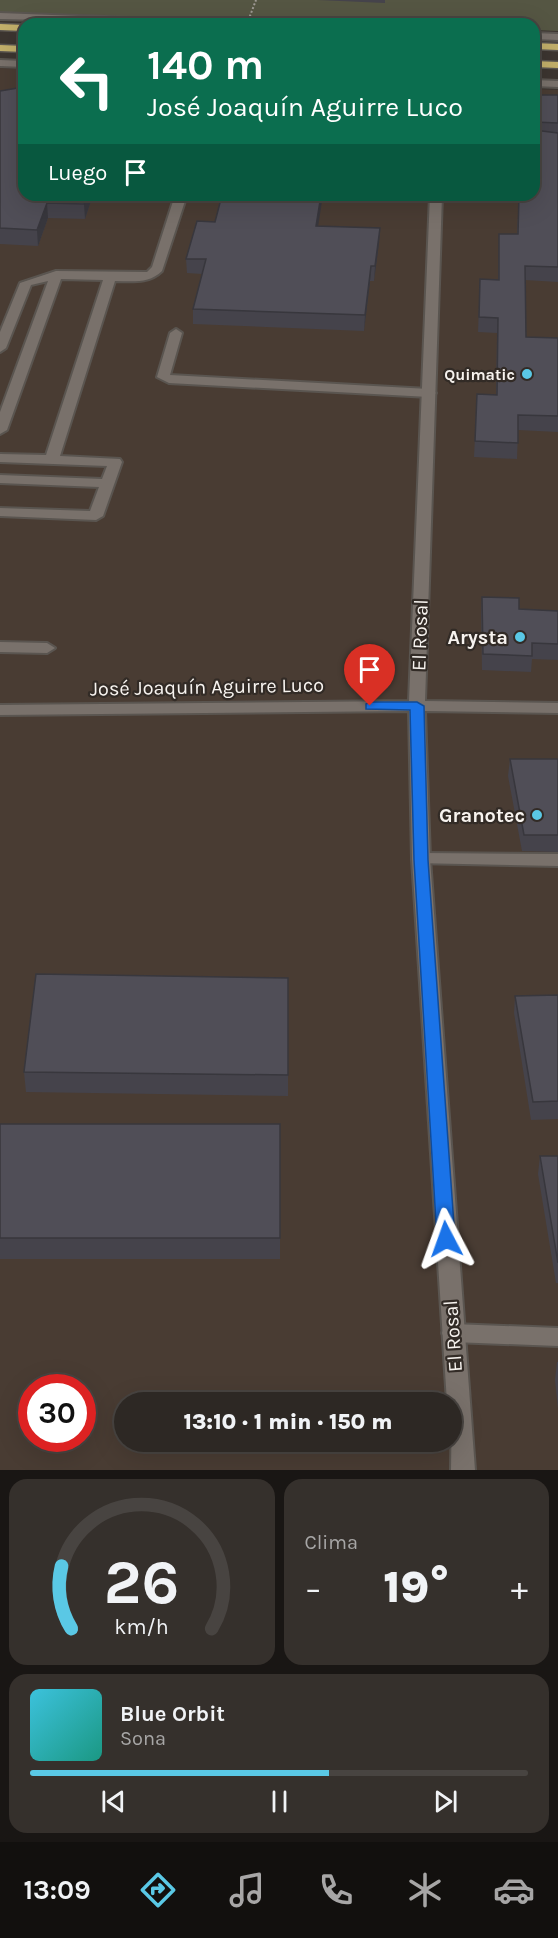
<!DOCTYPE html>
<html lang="es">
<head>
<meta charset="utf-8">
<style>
	:root { --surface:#2d2824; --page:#35302c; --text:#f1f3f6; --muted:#a7a6a6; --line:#484441; --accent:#5ac8e5 }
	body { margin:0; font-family:Karla,sans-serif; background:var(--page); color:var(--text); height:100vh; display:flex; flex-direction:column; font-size:22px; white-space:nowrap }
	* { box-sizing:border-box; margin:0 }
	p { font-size:20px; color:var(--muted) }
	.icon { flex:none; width:33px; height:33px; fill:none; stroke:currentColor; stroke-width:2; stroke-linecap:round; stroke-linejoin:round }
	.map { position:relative; height:1470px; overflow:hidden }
	.side { display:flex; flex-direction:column; gap:9px; padding:9px; background:#191614; flex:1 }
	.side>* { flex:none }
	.top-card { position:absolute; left:18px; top:18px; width:522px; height:183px; border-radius:18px; box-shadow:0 6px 24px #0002,0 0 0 2px var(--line); background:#0b6e4f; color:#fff; overflow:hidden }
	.speed { position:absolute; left:18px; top:1374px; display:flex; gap:12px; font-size:30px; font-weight:700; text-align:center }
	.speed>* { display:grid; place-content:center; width:78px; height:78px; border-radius:50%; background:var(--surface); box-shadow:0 6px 24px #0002,0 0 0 2px var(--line); line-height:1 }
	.speed .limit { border:9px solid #d22; background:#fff; color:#111 }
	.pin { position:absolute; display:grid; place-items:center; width:51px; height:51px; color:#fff; margin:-62px -26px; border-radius:50% 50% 50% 0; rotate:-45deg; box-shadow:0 0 6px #0007 }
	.pin .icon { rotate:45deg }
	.me { position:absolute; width:66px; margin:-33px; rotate:356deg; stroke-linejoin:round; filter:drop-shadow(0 0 4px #0008) }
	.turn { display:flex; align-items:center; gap:21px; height:126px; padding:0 30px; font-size:27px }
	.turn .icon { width:78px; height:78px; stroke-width:2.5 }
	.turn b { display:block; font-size:42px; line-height:51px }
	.then { display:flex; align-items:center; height:57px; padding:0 30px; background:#0003; gap:12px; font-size:22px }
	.big { font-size:45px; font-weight:800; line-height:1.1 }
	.side .tile { flex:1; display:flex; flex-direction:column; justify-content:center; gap:9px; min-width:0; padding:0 21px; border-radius:18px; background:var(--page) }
	.side .dial { align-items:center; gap:0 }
	.dial svg { height:156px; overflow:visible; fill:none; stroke:var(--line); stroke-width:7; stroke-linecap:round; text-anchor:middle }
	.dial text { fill:var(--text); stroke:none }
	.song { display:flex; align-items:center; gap:18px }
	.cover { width:72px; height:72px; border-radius:9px; background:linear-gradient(135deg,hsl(190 70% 55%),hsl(170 70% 35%)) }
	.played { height:6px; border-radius:3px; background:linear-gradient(90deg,var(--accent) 60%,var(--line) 60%) }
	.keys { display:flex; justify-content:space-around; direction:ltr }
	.heat { display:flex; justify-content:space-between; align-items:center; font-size:33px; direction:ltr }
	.side .tiles { flex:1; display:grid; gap:9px; grid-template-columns:1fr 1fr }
	.tile:last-child { grid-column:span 2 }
	.trip { position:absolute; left:114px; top:1392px; width:348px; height:60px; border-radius:30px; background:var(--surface); box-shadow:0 6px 24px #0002,0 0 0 2px var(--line); font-weight:800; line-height:60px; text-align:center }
	.dock { display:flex; height:96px; justify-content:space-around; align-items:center; background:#12100e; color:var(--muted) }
	.dock .icon { width:42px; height:42px }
	.dock .active { color:var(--accent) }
	.dock b { font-size:27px; color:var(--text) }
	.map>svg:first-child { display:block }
</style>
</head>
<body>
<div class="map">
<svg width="558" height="1470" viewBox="0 0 558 1470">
	<rect width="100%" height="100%" fill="#3c3530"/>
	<path fill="#493c33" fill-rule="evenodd" d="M0 68 24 69V195H534V89L558 90V1470H0ZM32 1388H82V1438H32ZM124 1402H452V1442H124Z"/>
	<path fill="#555643" d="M0 0H558V31L534 30V24H354L0 12Z"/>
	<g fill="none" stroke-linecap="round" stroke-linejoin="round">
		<g stroke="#5a5550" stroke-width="4">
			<path id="service" d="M175 195H187L162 271C149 284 132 281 115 281L60 456 120 459 122 462 103 516 96 520 0 516V508L90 511 99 487 0 483V475L102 479 107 466 0 462V454L46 455 103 280 61 279 7 430 0 434V412L48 281 31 285 6 348 0 352V332L20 283 56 271 147 272 152 267Z
				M176 329 182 333 170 375 429 389 436 393 429 397 169 383 157 377 170 333Z
				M0 642 47 643 55 648 47 653 0 652Z
				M421 853 558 854V866L415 863 412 859Z
				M453 1324 558 1328V1346L453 1342 445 1340 442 1333 445 1326Z"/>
		</g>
		<g stroke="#5a5550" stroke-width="4">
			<path id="minor" d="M430 195H442L425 701 558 703V713L425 711 430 859 475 1470H451L452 1402H447L412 859 409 711 0 715V705L409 701Z"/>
		</g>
		<g stroke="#5a5550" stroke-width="4">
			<path id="secondary" d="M0 13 209 21 214 24 0 19Z
				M534 33 558 34V40L534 39Z
				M0 60 24 61V67L0 66Z
				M534 80 558 81V87L534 86Z"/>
		</g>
		<g stroke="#5a5550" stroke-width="3">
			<path id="motorway" d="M0 24 24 25V31L0 30Z
				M534 43 558 44V50L534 49Z
				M0 45 24 46V52L0 51Z
				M534 61 558 62V68L534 67Z"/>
		</g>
		<path stroke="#9f9a95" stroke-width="2" stroke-dasharray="2 2" stroke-linecap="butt" d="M247 24 256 0
			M309 24H312"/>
		<use href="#service" fill="#79716b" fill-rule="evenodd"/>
		<use href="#minor" fill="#79716b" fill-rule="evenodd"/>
		<use href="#secondary" fill="#79716b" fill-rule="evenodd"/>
		<use href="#motorway" fill="#c2af6a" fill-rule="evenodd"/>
	</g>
	<path fill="#45434b" d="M318 0H385V3Z
		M0 91 24 195H93L85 219 48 218 38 246 0 244Z
		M558 95V282L525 280 526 337 558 338V432L518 430 517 459 474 457 477 394 496 395 497 333 478 332 480 279 498 280 499 234H517L519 195H534V96Z
		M318 226 380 228 379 243 374 281H370L364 331 193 324V309L202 274 187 273 186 259Z
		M482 597 519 609 558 611V660L532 659 531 672 482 670 481 613Z
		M510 759H558V852L522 851 508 776Z
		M288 978V1096L26 1092 24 1072Z
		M558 995V1119L531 1120 514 1013 515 996Z
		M0 1124H280V1259H0Z
		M540 1156H558V1283H556L538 1174Z
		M557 1362H558V1409L555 1380Z"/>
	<path fill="#38373d" d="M87 195H93L85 219 84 204Z
		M321 195H323L316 240V226Z
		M47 203 48 218 38 246 37 230Z
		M380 228 379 243 374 281 375 266Z
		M371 266 370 281 364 331 365 315Z"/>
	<path fill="#504e57" stroke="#38373d" stroke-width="1.5" d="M24 87V195H87L84 204 47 203 37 230 0 228V91Z
		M541 95H558V123L535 122 534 125V96Z
		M534 130 558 133V267L525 266 526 337 558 338V416L518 415V443L475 441 477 394 497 395 498 318 479 317 480 279 499 280V234H518L519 195H534Z
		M222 195H321L316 226 380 228 375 266H371L365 315 193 309 206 259H186L197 221 215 222Z
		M482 597 519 598V609L558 611V644L532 643V656L483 654Z
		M510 759H558V835H524Z
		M36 974 288 978V1075L24 1072Z
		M558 995V1101L533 1102 515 996Z
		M0 1124H280V1238H0Z
		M540 1156H558V1263Z"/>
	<path fill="#1a73e8" stroke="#114b97" stroke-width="1.5" d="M370 702H417L424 706 428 860 455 1239 453 1243H440L437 1239 414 860 410 710 366 709V704Z"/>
	<g fill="#5ac8e5" stroke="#322b26" stroke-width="2">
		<circle cx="527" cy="374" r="6"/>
		<circle cx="520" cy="637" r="6"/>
		<circle cx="537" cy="815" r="6"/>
	</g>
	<g text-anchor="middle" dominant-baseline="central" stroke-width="4.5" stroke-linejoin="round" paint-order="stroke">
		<g font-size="16" font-weight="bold" fill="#f7f3ef" stroke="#322b26" text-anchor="end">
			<text x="515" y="374">Quimatic</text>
		</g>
		<g font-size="20" fill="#f7f3ef" stroke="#322b26">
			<text transform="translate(420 635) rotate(-88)">El Rosal</text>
			<text transform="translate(207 687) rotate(-1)">José Joaquín Aguirre Luco</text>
			<text transform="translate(453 1336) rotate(-94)">El Rosal</text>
		</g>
		<g font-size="20" font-weight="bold" fill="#f7f3ef" stroke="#322b26" text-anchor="end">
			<text x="508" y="637">Arysta</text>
			<text x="525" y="815">Granotec</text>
		</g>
	</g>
</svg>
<div class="speed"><div class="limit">30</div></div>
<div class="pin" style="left:370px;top:706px;background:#d93025"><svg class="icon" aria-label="arrive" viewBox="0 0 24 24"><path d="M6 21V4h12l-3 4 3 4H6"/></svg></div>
<svg class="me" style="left:446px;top:1239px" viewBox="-20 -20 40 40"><path d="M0-17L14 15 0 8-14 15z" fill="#1a73e8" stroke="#fff" stroke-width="4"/></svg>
<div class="trip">13:10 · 1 min · 150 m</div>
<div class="top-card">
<div class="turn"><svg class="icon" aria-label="left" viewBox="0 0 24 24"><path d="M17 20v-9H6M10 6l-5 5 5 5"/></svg><div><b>140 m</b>José Joaquín Aguirre Luco</div></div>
<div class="then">Luego<svg class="icon" aria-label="arrive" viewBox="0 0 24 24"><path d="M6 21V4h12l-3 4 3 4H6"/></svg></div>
</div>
</div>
<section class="side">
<div class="tiles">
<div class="tile dial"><svg viewBox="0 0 100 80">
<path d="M14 69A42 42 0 1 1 86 69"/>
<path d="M14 69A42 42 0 0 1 9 37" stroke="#5ac8e5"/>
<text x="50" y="56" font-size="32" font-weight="700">26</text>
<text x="50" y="72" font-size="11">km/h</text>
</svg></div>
<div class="tile"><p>Clima</p>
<div class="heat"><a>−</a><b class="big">19°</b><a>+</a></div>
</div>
<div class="tile">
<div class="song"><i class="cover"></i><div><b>Blue Orbit</b><p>Sona</p></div></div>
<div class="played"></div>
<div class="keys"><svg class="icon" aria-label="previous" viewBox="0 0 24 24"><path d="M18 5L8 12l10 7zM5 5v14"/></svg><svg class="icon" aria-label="pause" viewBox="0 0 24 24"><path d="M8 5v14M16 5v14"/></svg><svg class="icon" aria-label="next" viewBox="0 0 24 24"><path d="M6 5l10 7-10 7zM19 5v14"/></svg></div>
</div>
</div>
</section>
<nav class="dock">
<b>13:09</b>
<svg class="icon active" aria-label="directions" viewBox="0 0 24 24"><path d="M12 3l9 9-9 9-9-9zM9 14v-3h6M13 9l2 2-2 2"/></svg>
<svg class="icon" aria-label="music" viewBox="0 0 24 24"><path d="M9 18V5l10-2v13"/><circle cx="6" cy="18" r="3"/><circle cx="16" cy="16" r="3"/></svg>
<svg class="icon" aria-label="phone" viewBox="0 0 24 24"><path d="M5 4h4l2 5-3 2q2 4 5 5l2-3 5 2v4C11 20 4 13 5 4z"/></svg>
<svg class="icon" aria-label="climate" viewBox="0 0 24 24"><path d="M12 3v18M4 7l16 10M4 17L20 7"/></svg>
<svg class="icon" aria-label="car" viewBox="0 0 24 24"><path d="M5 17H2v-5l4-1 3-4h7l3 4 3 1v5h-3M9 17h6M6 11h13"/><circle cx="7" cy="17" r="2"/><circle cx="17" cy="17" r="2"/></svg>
</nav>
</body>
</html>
